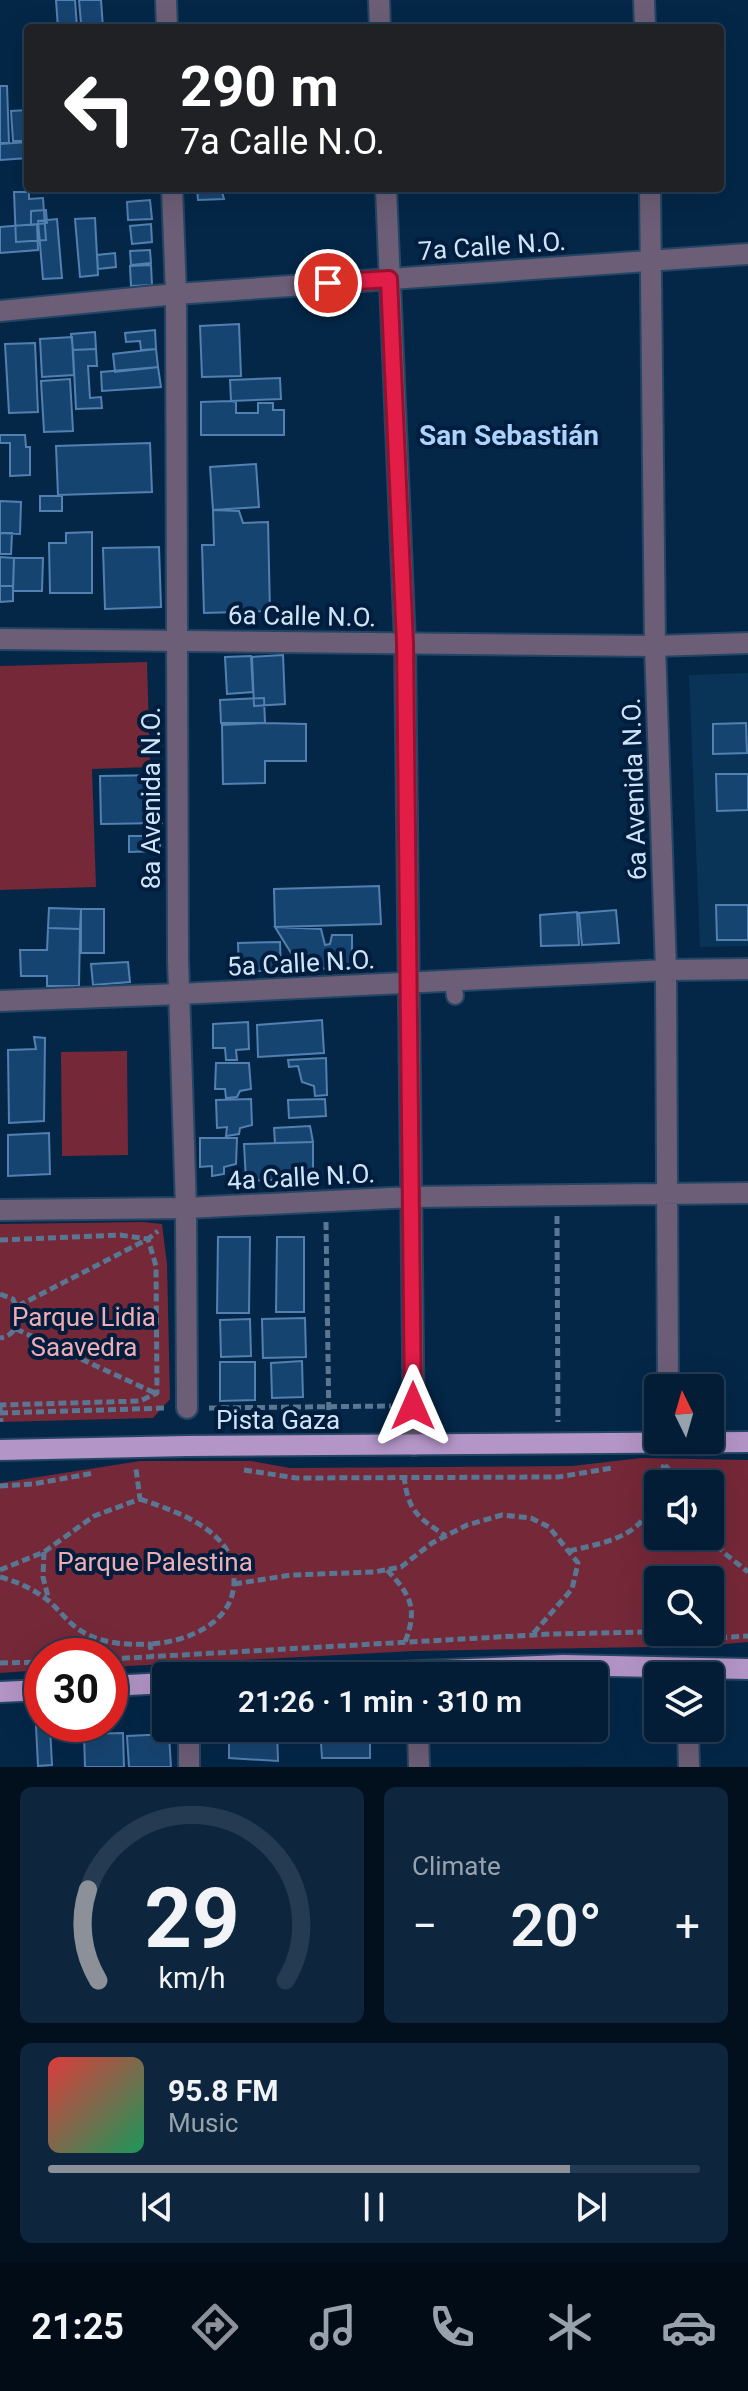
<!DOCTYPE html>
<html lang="en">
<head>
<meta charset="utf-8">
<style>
	:root { --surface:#031d36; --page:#0d263e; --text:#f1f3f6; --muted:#97a2ad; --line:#243b51; --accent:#8c9099 }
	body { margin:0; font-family:Roboto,sans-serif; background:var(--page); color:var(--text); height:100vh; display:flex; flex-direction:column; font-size:30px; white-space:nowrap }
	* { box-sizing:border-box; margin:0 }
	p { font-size:26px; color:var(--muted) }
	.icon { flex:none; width:44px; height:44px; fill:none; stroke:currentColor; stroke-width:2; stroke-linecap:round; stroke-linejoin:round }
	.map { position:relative; height:1767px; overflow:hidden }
	.drawer { display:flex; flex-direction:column; gap:20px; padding:20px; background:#02101e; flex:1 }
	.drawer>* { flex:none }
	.banner { position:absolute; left:24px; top:24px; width:700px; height:168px; border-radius:8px; box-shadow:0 8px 32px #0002,0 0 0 2px var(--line); background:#202124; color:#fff; overflow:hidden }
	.needle { width:52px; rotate:355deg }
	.controls { position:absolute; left:644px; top:1374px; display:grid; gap:16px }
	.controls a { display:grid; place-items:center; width:80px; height:80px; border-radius:8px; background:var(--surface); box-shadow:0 8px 32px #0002,0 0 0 2px var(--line); font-size:40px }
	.speed { position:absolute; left:24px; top:1638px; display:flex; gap:16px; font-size:40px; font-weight:700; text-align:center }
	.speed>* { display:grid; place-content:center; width:104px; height:104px; border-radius:50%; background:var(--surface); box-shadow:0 8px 32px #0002,0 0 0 2px var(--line); line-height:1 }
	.speed .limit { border:12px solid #d22; background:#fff; color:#111 }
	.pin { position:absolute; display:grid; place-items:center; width:68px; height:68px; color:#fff; margin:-34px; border:4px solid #fff; border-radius:50%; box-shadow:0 2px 8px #0007 }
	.me { position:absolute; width:88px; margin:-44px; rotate:0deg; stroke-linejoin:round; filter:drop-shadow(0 0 6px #0008) }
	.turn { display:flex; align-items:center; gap:28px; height:168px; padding:0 24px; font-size:36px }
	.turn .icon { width:104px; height:104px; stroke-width:2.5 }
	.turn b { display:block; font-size:56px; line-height:68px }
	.big { font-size:60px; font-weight:600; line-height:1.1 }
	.drawer .tile { flex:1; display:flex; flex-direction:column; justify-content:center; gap:12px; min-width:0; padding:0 28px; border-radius:12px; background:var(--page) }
	.drawer .dial { align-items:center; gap:0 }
	.dial svg { height:208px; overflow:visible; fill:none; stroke:var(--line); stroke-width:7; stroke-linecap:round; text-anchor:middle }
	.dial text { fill:var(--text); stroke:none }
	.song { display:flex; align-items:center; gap:24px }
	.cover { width:96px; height:96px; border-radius:12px; background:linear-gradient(135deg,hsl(0 70% 55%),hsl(150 70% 35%)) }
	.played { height:8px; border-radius:4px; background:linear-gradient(90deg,var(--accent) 80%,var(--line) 80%) }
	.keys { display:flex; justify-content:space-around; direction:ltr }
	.heat { display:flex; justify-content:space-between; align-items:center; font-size:44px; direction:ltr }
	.drawer .tiles { flex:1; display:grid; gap:20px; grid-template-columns:1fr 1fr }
	.tile:last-child { grid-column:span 2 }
	.trip { position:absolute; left:152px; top:1662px; width:456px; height:80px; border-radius:8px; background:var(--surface); box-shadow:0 8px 32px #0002,0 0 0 2px var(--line); font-weight:600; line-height:80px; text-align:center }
	.menu { display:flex; height:128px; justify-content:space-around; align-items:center; background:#010c16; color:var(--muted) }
	.menu .icon { width:56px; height:56px }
	.menu .active { color:var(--accent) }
	.menu b { font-size:36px; color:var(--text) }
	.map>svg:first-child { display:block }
</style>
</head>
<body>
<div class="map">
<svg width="748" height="1767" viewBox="0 0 748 1767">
	<rect width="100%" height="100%" fill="#042748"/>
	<path fill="#0a3358" d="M748 673V946L700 947 689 675Z"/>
	<path fill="#752838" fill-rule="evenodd" d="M147 662 150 767 92 769 96 887 0 890V666Z
		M127 1051 128 1155 62 1156 61 1052Z
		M143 1222 162 1224 167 1264 170 1399 153 1418 0 1422V1224Z
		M641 1458 748 1460V1642L704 1646 414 1651 110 1667V1656H42V1670L0 1673V1483L140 1461H251L290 1468 572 1466ZM658 1484H710V1536H658ZM658 1580H710V1632H658Z"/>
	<path fill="#164471" stroke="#5280b1" stroke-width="2" d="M56 0H75L77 28H58Z
		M79 0H101L103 28H90V23H81Z
		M0 86H7L9 143H0Z
		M28 110V141H13L11 111Z
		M28 142V158L0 160V144Z
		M197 188H209L210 193 222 192 224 199 198 200Z
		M14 192H29V199L43 198 46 240 16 242Z
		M150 200 152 219 128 220 127 202Z
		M46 210 47 223 31 225V211Z
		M95 218 98 275 80 277 75 219Z
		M57 219 62 278 43 279 38 221Z
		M37 224 38 250 0 253V227Z
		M151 224 152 242 132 244 130 226Z
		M150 250 151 263 131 265 130 251Z
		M115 253 116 267 98 269 97 255Z
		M151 265 152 285 131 286 130 266Z
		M239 324 241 376 202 377 200 326Z
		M155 330 156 349 141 350 140 341 126 342 125 333Z
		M95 332 96 349 73 350 71 334Z
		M72 337 74 375 42 377 40 339Z
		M35 343 38 412 9 413 5 344Z
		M96 349 97 366H88L90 398 101 397 102 408 76 409 73 350Z
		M156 349 158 367 115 372 113 354Z
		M158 367 161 387 102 391 101 372Z
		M280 378 281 399 231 401 230 380Z
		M70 379 73 431 44 432 41 381Z
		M231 401 236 402V413H258V403H273V410H284V435H201V402Z
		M0 435H25L26 447H30V475L10 476V443H0Z
		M150 443 152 492 58 495 56 446Z
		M256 464 259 507 213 510 210 467Z
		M40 496H62V511H40Z
		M0 501 21 502 20 534 0 533Z
		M213 510 239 511 243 523 268 522 270 611 204 613 202 545H214Z
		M92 532V593H50L49 543H66V533Z
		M0 533H12L11 554H0Z
		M159 547 161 607 105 609 103 548Z
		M0 557 14 558 13 586H0Z
		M14 558H43L42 591H13Z
		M0 586H13V601L0 602Z
		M283 655 285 704 254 706 252 657Z
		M251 656 253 692 227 694 225 657Z
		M264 698 265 723H221L220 700Z
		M265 723 306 724V761H265V783L223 784 222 725Z
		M746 723 747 753 713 754V724Z
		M716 774H748V810L717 811Z
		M161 775 162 823 101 824 100 776Z
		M129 836H160V851L129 852Z
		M379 886 381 924 275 927 274 889Z
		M716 905H748V940H717Z
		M49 908 81 909 80 929 48 928Z
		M81 909H104V953H81Z
		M616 910 619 943 582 945 579 913Z
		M577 912 579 945 541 946 540 915Z
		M275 927 321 929 325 945 330 944 332 935H352V968L301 969Z
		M48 928 80 929 79 986H47V976H21L20 950H47Z
		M280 942 281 971H239L238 943Z
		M128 962 130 982 93 985 91 964Z
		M322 1020 324 1053 258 1057 257 1025Z
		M248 1022 249 1049 236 1050 237 1060H226L225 1048H213V1024Z
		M34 1037 45 1038 44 1121 9 1123 8 1050 36 1049Z
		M326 1058 327 1095 315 1096 314 1086 302 1082 298 1066 289 1067 288 1060Z
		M216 1063H249L251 1089 240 1091 237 1097 226 1098 225 1089H215Z
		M251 1099 252 1125 240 1128 239 1134 226 1136 227 1127 217 1128 216 1100Z
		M325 1099 326 1116 289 1118 288 1100Z
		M310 1126 313 1142 275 1143 274 1128Z
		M49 1133 50 1174 8 1176V1135Z
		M200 1138H237L236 1164 224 1167V1174L212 1176V1166L200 1167Z
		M313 1142V1178L246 1181 244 1144Z
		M218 1237H250L249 1313H217Z
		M277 1237H304V1312H276Z
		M305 1318 306 1357 263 1358 262 1319Z
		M250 1319 251 1356 221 1357 220 1320Z
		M302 1361 303 1397 272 1398 271 1363Z
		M220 1362H255V1400L220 1401Z
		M36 1726H50L52 1765 38 1766Z
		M320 1728H370V1758H322Z
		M229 1731H277L278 1761 229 1758Z
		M123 1733 124 1767H85L84 1734Z
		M169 1734 171 1767H129L127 1736Z"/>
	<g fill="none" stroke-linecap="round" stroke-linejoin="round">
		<g stroke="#254564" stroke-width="20">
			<path id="service" d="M453 980 455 996"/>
		</g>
		<g stroke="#254564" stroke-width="24">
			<path id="minor" d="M166 0 167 28
				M379 0 380 28
				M644 0 645 28
				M172 188 176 294 178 959 186 1208 187 1408
				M386 188 405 643 414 1445
				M650 188 655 646 666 970 668 1388
				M0 311 176 294 748 254
				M0 1001 179 994 666 970 748 969
				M0 1210 186 1208 412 1197 748 1193
				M189 1728V1767
				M418 1728 419 1767
				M688 1728 689 1767"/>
		</g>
		<g stroke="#254564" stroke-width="24">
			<path id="tertiary" d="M0 639 655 646 748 643"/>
		</g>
		<g stroke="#254564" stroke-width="24">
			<path id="primary" d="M0 1450 187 1446 748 1442
				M305 1676 563 1665 748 1669
				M110 1686 166 1683
				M0 1692 42 1690"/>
		</g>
		<path stroke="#597692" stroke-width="5" stroke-dasharray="8 4" stroke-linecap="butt" d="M557 1216 558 1422
			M326 1222 329 1424
			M0 1240 120 1235 148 1239 156 1266 157 1393 140 1401 0 1405
			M0 1294 13 1299 20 1316C16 1328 13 1336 0 1338
			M18 1306 148 1239 158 1231
			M16 1329 157 1394
			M0 1406 1 1422
			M209 1408 391 1406
			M0 1413 167 1408
			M665 1465 681 1484
			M244 1470 296 1478 558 1477 612 1468
			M404 1476C408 1511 417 1517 446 1536
			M659 1484 664 1464
			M0 1486 33 1484 94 1473
			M140 1499C166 1508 196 1518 216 1537 230 1550 234 1563 234 1581 234 1623 187 1642 150 1644
			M710 1535 723 1552 748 1572
			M569 1551C612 1541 647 1536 658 1487
			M44 1552 43 1577 49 1601
			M0 1570 44 1552 94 1516 140 1499 136 1469
			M387 1570C411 1595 418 1609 405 1642
			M0 1577C19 1582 35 1590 50 1602 61 1612 70 1625 83 1632 104 1644 127 1645 150 1644L152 1658
			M234 1584 291 1575 374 1572 401 1567 432 1543 467 1525 502 1515 531 1518 549 1527 578 1563 572 1589 532 1635
			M110 1659 551 1634 648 1632 667 1641 748 1636
			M0 1663 42 1662"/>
		<use href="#service" stroke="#6c5e76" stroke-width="16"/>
		<use href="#minor" stroke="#6c5e76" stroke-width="20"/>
		<use href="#tertiary" stroke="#6c5e76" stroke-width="20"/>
		<use href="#primary" stroke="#b395c7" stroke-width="20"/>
	</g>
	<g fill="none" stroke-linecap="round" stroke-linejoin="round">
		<g stroke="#92132f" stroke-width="20">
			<path id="route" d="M328 283 389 279 405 643 413 1406"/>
		</g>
		<use href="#route" stroke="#e11d48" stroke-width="14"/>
	</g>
	<g text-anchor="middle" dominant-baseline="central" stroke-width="8" stroke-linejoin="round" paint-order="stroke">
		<g font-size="26" fill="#d0e4f9" stroke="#001d3d">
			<text transform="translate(492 246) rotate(-4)">7a Calle N.O.</text>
			<text transform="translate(302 616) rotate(1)">6a Calle N.O.</text>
			<text transform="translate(634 789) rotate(-92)">6a Avenida N.O.</text>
			<text transform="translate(151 798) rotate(-90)">8a Avenida N.O.</text>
			<text transform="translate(301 963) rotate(-3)">5a Calle N.O.</text>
			<text transform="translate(301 1177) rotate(-3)">4a Calle N.O.</text>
			<text x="278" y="1420">Pista Gaza</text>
		</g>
		<g font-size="26" fill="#eeacb3" stroke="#001d3d">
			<text x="84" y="1317">Parque Lidia<tspan x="84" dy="30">Saavedra</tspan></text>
			<text x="155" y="1562">Parque Palestina</text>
		</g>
		<g font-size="28" font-weight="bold" fill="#acd3fe" stroke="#001d3d">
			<text x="509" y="435">San Sebastián</text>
		</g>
	</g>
</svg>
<div class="controls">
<a><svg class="needle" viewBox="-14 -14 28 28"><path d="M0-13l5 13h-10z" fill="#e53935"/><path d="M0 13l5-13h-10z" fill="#97a2ad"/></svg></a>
<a><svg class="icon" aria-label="sound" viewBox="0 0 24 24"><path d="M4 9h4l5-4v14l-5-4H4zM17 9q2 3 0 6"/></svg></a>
<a><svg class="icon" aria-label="search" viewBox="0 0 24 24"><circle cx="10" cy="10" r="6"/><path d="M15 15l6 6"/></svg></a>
<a><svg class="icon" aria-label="layers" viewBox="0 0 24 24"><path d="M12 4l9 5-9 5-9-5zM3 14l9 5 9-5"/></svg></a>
</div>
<div class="speed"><div class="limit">30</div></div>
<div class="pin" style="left:328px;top:283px;background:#d93025"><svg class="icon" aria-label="arrive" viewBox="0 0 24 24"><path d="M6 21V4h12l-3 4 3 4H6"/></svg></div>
<svg class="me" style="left:413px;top:1406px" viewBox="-20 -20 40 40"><path d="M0-17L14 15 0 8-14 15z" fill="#e11d48" stroke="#fff" stroke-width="4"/></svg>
<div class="trip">21:26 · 1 min · 310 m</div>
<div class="banner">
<div class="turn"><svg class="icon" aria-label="left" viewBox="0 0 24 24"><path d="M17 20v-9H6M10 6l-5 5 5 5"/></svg><div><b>290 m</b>7a Calle N.O.</div></div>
</div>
</div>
<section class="drawer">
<div class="tiles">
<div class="tile dial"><svg viewBox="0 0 100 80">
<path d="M14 69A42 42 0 1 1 86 69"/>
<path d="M14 69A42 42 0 0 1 10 34" stroke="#8c9099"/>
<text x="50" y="56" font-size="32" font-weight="700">29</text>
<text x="50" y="72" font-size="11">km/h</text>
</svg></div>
<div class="tile"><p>Climate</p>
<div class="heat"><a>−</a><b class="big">20°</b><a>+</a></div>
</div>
<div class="tile">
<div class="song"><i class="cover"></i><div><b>95.8 FM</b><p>Music</p></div></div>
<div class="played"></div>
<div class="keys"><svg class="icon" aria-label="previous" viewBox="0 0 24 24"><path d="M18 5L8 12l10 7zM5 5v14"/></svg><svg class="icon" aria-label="pause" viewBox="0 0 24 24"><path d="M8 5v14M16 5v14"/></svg><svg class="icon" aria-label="next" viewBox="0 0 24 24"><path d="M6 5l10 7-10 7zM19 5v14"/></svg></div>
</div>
</div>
</section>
<nav class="menu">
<b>21:25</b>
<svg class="icon active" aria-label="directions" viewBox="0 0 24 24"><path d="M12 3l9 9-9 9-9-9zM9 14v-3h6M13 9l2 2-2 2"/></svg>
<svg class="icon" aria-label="music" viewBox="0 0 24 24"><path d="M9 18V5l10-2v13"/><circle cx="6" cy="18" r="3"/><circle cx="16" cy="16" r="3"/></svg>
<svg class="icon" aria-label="phone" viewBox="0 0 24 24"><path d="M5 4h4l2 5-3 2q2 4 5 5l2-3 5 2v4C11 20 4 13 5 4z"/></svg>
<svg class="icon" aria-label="climate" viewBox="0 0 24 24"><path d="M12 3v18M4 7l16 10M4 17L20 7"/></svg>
<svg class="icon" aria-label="car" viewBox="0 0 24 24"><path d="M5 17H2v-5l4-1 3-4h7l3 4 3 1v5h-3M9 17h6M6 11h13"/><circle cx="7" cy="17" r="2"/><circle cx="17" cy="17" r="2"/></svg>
</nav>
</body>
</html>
